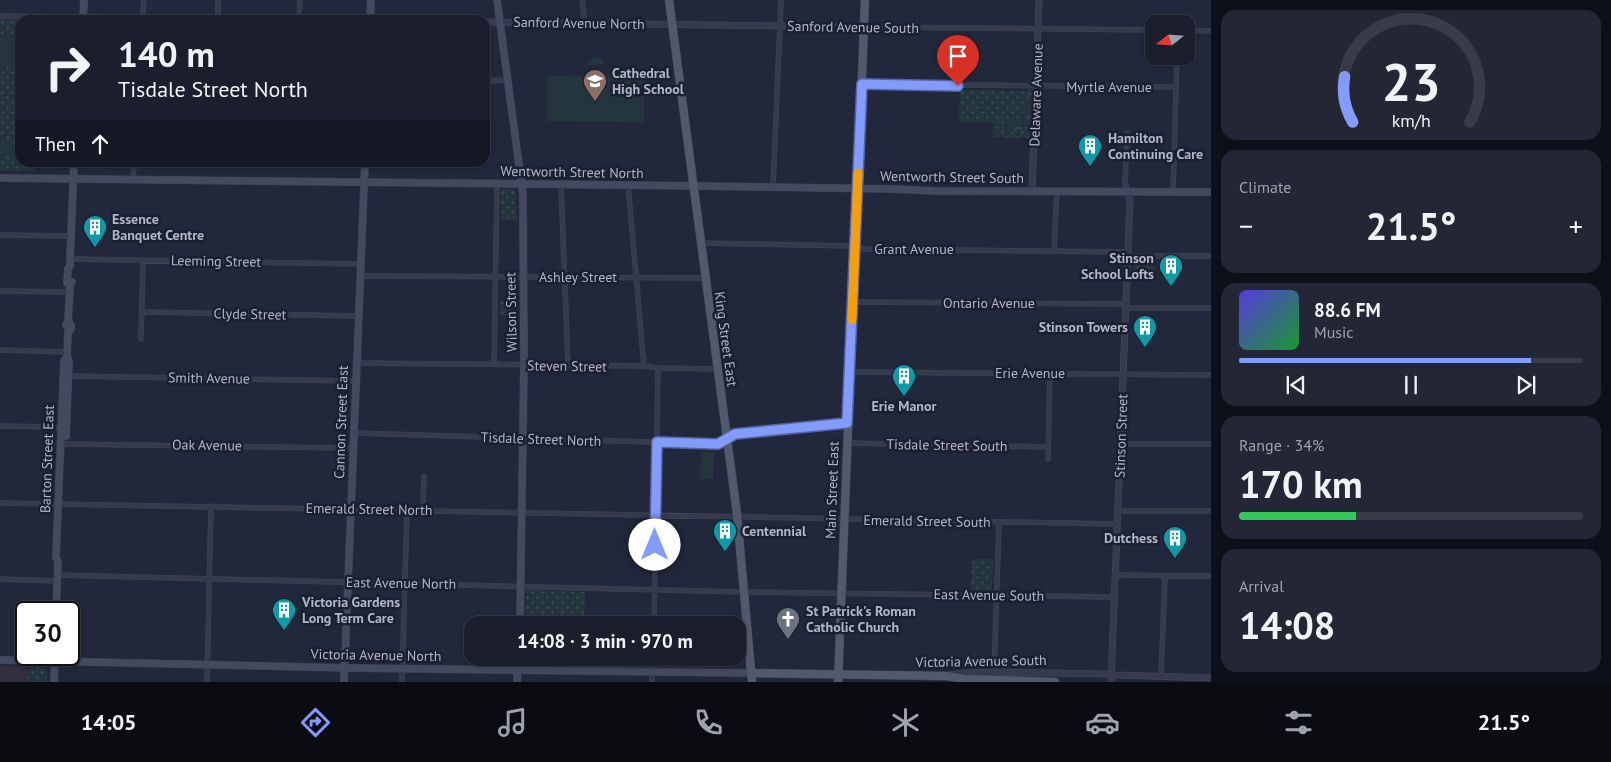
<!DOCTYPE html>
<html lang="en">
<head>
<meta charset="utf-8">
<style>
	:root { --surface:#1a1e2d; --page:#232735; --text:#f1f3f6; --muted:#9fa2aa; --line:#383c49; --accent:#839bfb }
	body { margin:0; font-family:"PT Sans",sans-serif; background:var(--page); color:var(--text); height:100vh; display:flex; flex-direction:column; font-size:19px; white-space:nowrap }
	* { box-sizing:border-box; margin:0 }
	p { font-size:16px; color:var(--muted) }
	.icon { flex:none; width:28px; height:28px; fill:none; stroke:currentColor; stroke-width:2; stroke-linecap:round; stroke-linejoin:round }
	.map { position:relative; flex:1; overflow:hidden }
	.sheet { display:flex; flex-direction:column; gap:10px; padding:10px; background:#0e1019; width:400px }
	.sheet>* { flex:none }
	.hud { position:absolute; left:15px; top:15px; width:475px; height:152px; border-radius:15px; box-shadow:0 1px 4px #0004,0 0 0 1px var(--line); background:#1a1e2d; color:var(--text); overflow:hidden }
	.needle { width:32px; rotate:253deg }
	.fabs { position:absolute; left:1145px; top:15px; display:grid; gap:10px }
	.fabs a { display:grid; place-items:center; width:50px; height:50px; border-radius:10px; background:var(--surface); box-shadow:0 1px 4px #0004,0 0 0 1px var(--line); font-size:25px }
	.speed { position:absolute; left:15px; top:601px; display:flex; gap:10px; font-size:25px; font-weight:700; text-align:center }
	.speed>* { display:grid; place-content:center; width:65px; height:65px; border-radius:50%; background:var(--surface); box-shadow:0 1px 4px #0004,0 0 0 1px var(--line); line-height:1 }
	.speed .limit { border:2px solid #111; border-radius:8px; background:#fff; color:#111 }
	.pin { position:absolute; display:grid; place-items:center; width:42px; height:42px; color:#fff; margin:-51px -21px; border-radius:50% 50% 50% 0; rotate:-45deg; box-shadow:0 0 5px #0007 }
	.pin .icon { rotate:45deg }
	.me { position:absolute; width:55px; margin:-28px; rotate:0deg; stroke-linejoin:round; filter:drop-shadow(0 0 4px #0008) }
	.turn { display:flex; align-items:center; gap:18px; height:105px; padding:0 20px; font-size:22px }
	.turn .icon { width:65px; height:65px; stroke-width:2.5 }
	.turn b { display:block; font-size:35px; line-height:42px }
	.then { display:flex; align-items:center; height:48px; padding:0 20px; background:#0003; gap:10px; font-size:19px }
	.big { font-size:38px; font-weight:800; line-height:1.1 }
	.sheet .widget { flex:1; display:flex; flex-direction:column; justify-content:center; gap:8px; min-width:0; padding:0 18px; border-radius:15px; background:var(--page) }
	.sheet .dial { align-items:center; gap:0 }
	.dial svg { height:130px; overflow:visible; fill:none; stroke:var(--line); stroke-width:7; stroke-linecap:round; text-anchor:middle }
	.dial text { fill:var(--text); stroke:none }
	.song { display:flex; align-items:center; gap:15px }
	.cover { width:60px; height:60px; border-radius:8px; background:linear-gradient(135deg,hsl(250 70% 55%),hsl(130 70% 35%)) }
	.played { height:5px; border-radius:2px; background:linear-gradient(90deg,var(--accent) 85%,var(--line) 85%) }
	.keys { display:flex; justify-content:space-around; direction:ltr }
	.heat { display:flex; justify-content:space-between; align-items:center; font-size:28px; direction:ltr }
	.charge { height:8px; border-radius:4px; background:linear-gradient(90deg,#34c759 34%,var(--line) 0) }
	.trip { position:absolute; left:464px; top:616px; width:282px; height:50px; border-radius:15px; background:var(--surface); box-shadow:0 1px 4px #0004,0 0 0 1px var(--line); font-weight:800; line-height:50px; text-align:center }
	.dock { display:flex; height:80px; justify-content:space-around; align-items:center; background:#0a0c12; color:var(--muted) }
	.dock .icon { width:35px; height:35px }
	.dock .on { color:var(--accent) }
	.dock b { font-size:22px; color:var(--text) }
	main { display:flex; flex:1; min-height:0 }
	.map>svg:first-child { display:block }
</style>
</head>
<body>
<main>
<div class="map">
<svg width="1211" height="682" viewBox="0 0 1211 682">
	<defs>
		<pattern id="grass-dots" width="8" height="8" patternUnits="userSpaceOnUse" patternTransform="scale(1.25)"><rect width="8" height="8" fill="#24353d"/><path d="M2 2h.1M6 6h.1" fill="none" stroke="#415058" stroke-width="1.8" stroke-linecap="round"/></pattern>
		<pattern id="forest-crowns" width="20" height="18" patternUnits="userSpaceOnUse" patternTransform="scale(1.25)"><rect width="20" height="18" fill="#24353d"/><path d="M2 6a3 3 0 1 1 6 0M12 15a3 3 0 1 1 6 0" fill="none" stroke="#415058"/></pattern>
	</defs>
	<rect width="100%" height="100%" fill="#22283c"/>
	<path fill="#332e3d" d="M0 666 27 667V682H0Z"/>
	<path fill="url(#grass-dots)" d="M0 19 76 20H20V162L36 163V171H0Z
		M960 90 1028 91 1031 94 1029 138 993 137V122H959Z
		M503 189H512L516 194 517 220H501V192Z
		M1156 260 1155 270 1145 271V275H1132L1134 261Z
		M500 301H517L518 315 500 316Z
		M972 559H993L992 588 991 590 971 591Z
		M526 590 585 592 584 625H526Z
		M525 658H648V660L644 664 525 661Z
		M32 667 47 668V682H27V671Z"/>
	<path fill="url(#forest-crowns)" d="M1027 89 1031 90 1032 93C1032 102 1035 117 1028 124 1024 128 1020 130 1016 134L1005 129 1007 123C1011 121 1016 120 1019 117 1027 110 1025 97 1027 89Z"/>
	<path fill="#24353d" d="M0 36 20 37V66L0 65Z
		M595 57 602 59 604 65H589L588 63Z
		M547 76 644 77V122L547 121Z
		M2 142 20 143V154H2Z
		M701 452H714L713 479H700Z"/>
	<g fill="none" stroke-linecap="round" stroke-linejoin="round">
		<g stroke="#3f4455" stroke-width="5.5">
			<path id="minor" d="M582 0 585 23
				M0 16 83 17
				M218 19V0
				M142 20 144 0
				M299 20 300 0
				M864 27 1154 30
				M1186 30 1211 31
				M485 81 507 80
				M862 84 1176 87
				M1127 133 1125 183 1128 191
				M133 179 134 162
				M561 184 568 366
				M628 185 644 366
				M773 187 781 0
				M1173 191 1177 56
				M0 235 72 236
				M701 243 856 246 863 249 1128 252
				M1054 250 1057 190
				M1128 256H1211
				M71 259 361 264
				M360 276 706 278
				M0 291 70 292
				M853 302 1125 304
				M1126 308H1211
				M141 312 358 316
				M141 339 143 260
				M0 350 67 352
				M356 363 644 366 658 368 718 369
				M494 364 497 184
				M850 372 1211 375
				M67 376 355 381
				M0 426 54 427 63 430
				M353 433 718 444 735 434 847 423
				M847 443 1048 447
				M61 444 353 448
				M1121 444H1211
				M1048 459 1050 373
				M0 503C372 507 744 519 1117 524
				M423 509 424 476
				M1118 511H1211
				M57 575 744 592 1114 597
				M1115 575 1211 576
				M0 579 57 581
				M654 625 658 368
				M994 672 999 522
				M1161 676 1165 576
				M207 682 211 506
				M402 682 407 509
				M652 682 653 658"/>
		</g>
		<g stroke="#3f4455" stroke-width="7">
			<path id="tertiary" d="M83 17 277 20
				M485 22 864 27
				M1032 191 1039 0
				M951 675 963 673 994 672 1107 674 1117 675 1211 678
				M1111 682 1130 200 1128 191"/>
		</g>
		<g stroke="#3f4455" stroke-width="8">
			<path id="secondary" d="M497 0 523 195 524 365 520 625
				M83 20 84 0
				M370 20 371 0
				M0 178 701 186 894 189 934 191 1211 192
				M70 286 67 283 68 269 70 266V261L74 162
				M66 325 68 321 70 286 72 282
				M66 436 69 361 67 357 68 332 71 329V325L68 321
				M56 612 58 562 56 557 64 361 67 357
				M0 660 352 668 751 673
				M54 682 55 655
				M344 682 365 162
				M517 682 518 658"/>
		</g>
		<g stroke="#3f4455" stroke-width="9">
			<path id="primary" d="M669 0 737 514 752 682
				M751 673 947 676 964 679 1055 682
				M838 682 865 0"/>
		</g>
		<use href="#minor" stroke="#363b4c" stroke-width="4.5"/>
		<use href="#tertiary" stroke="#363b4c" stroke-width="5.5"/>
		<use href="#secondary" stroke="#43495f" stroke-width="7"/>
		<use href="#primary" stroke="#53596c" stroke-width="8"/>
	</g>
	<g fill="none" stroke-linecap="round" stroke-linejoin="round">
		<g stroke="#5565a3" stroke-width="12">
			<path id="route" d="M655 545 657 442 718 444 735 434 847 423 862 84 958 86"/>
		</g>
		<use href="#route" stroke="#839bfb" stroke-width="9"/>
		<path stroke="#f59e0b" stroke-width="9" d="M852 320 858 173"/>
	</g>
	<defs>
		<g id="school-pin" transform="scale(1.25)"><path d="M0 17L-7.5 6A9.5 9.5 0 1 1 7.5 6Z" fill="#8d6e63" stroke="#1b2031"/><path d="M0-5L7-2L0 1L-7-2ZM-4 1L0 2.5L4 1V4Q0 6-4 4Z" fill="#fff"/></g>
		<g id="building-pin" transform="scale(1.25)"><path d="M0 17L-7.5 6A9.5 9.5 0 1 1 7.5 6Z" fill="#0f9aa8" stroke="#1b2031"/><path d="M-4-6H4V6H1V3H-1V6H-4ZM-2.5-4.3h1.7v1.8h-1.7ZM.8-4.3h1.7v1.8H.8ZM-2.5-1h1.7V.8h-1.7ZM.8-1h1.7V.8H.8Z" fill="#fff"/></g>
		<g id="church-pin" transform="scale(1.25)"><path d="M0 17L-7.5 6A9.5 9.5 0 1 1 7.5 6Z" fill="#6b7280" stroke="#1b2031"/><path d="M-1.2-6h2.4v3.5h3.3v2.4h-3.3V6h-2.4V-.1h-3.3v-2.4h3.3Z" fill="#fff"/></g>
	</defs>
	<g fill-rule="evenodd">
		<use href="#school-pin" x="595" y="81"/>
		<use href="#building-pin" x="1090" y="146"/>
		<use href="#building-pin" x="95" y="227"/>
		<use href="#building-pin" x="1171" y="266"/>
		<use href="#building-pin" x="1145" y="327"/>
		<use href="#building-pin" x="904" y="376"/>
		<use href="#building-pin" x="725" y="531"/>
		<use href="#building-pin" x="1175" y="538"/>
		<use href="#building-pin" x="284" y="610"/>
		<use href="#church-pin" x="788" y="619"/>
	</g>
	<g text-anchor="middle" dominant-baseline="central" stroke-width="5" stroke-linejoin="round" paint-order="stroke">
		<g font-size="14" fill="#b1b5c8" stroke="#1b2031">
			<text transform="translate(579 23) rotate(1)">Sanford Avenue North</text>
			<text transform="translate(853 27) rotate(1)">Sanford Avenue South</text>
			<text x="1109" y="87">Myrtle Avenue</text>
			<text transform="translate(1036 95) rotate(-88)">Delaware Avenue</text>
			<text transform="translate(572 172) rotate(1)">Wentworth Street North</text>
			<text transform="translate(952 177) rotate(1)">Wentworth Street South</text>
			<text x="914" y="249">Grant Avenue</text>
			<text transform="translate(216 261) rotate(1)">Leeming Street</text>
			<text x="578" y="277">Ashley Street</text>
			<text x="989" y="303">Ontario Avenue</text>
			<text transform="translate(511 312) rotate(-91)">Wilson Street</text>
			<text transform="translate(250 314) rotate(1)">Clyde Street</text>
			<text transform="translate(726 339) rotate(82)">King Street East</text>
			<text transform="translate(567 366) rotate(1)">Steven Street</text>
			<text x="1030" y="373">Erie Avenue</text>
			<text transform="translate(209 378) rotate(1)">Smith Avenue</text>
			<text transform="translate(341 422) rotate(-88)">Cannon Street East</text>
			<text transform="translate(1121 436) rotate(-88)">Stinson Street</text>
			<text transform="translate(541 439) rotate(2)">Tisdale Street North</text>
			<text transform="translate(207 445) rotate(1)">Oak Avenue</text>
			<text transform="translate(947 445) rotate(1)">Tisdale Street South</text>
			<text transform="translate(47 459) rotate(-88)">Barton Street East</text>
			<text transform="translate(832 490) rotate(-88)">Main Street East</text>
			<text transform="translate(369 509) rotate(1)">Emerald Street North</text>
			<text transform="translate(927 521) rotate(1)">Emerald Street South</text>
			<text transform="translate(401 583) rotate(1)">East Avenue North</text>
			<text transform="translate(989 595) rotate(1)">East Avenue South</text>
			<text transform="translate(376 655) rotate(1)">Victoria Avenue North</text>
			<text transform="translate(981 661) rotate(-1)">Victoria Avenue South</text>
		</g>
		<g font-size="14" font-weight="bold" fill="#b1b5c8" stroke="#1b2031" text-anchor="start">
			<text x="612" y="73">Cathedral<tspan x="612" dy="16">High School</tspan></text>
			<text x="1108" y="138">Hamilton<tspan x="1108" dy="16">Continuing Care</tspan></text>
			<text x="112" y="219">Essence<tspan x="112" dy="16">Banquet Centre</tspan></text>
			<text x="1154" y="258" text-anchor="end">Stinson<tspan x="1154" dy="16">School Lofts</tspan></text>
			<text x="1128" y="327" text-anchor="end">Stinson Towers</text>
			<text x="904" y="406" text-anchor="middle">Erie Manor</text>
			<text x="742" y="531">Centennial</text>
			<text x="1158" y="538" text-anchor="end">Dutchess</text>
			<text x="302" y="602">Victoria Gardens<tspan x="302" dy="16">Long Term Care</tspan></text>
			<text x="806" y="611">St Patrick's Roman<tspan x="806" dy="16">Catholic Church</tspan></text>
		</g>
	</g>
</svg>
<div class="fabs">
<a><svg class="needle" viewBox="-14 -14 28 28"><path d="M0-13l5 13h-10z" fill="#e53935"/><path d="M0 13l5-13h-10z" fill="#9fa2aa"/></svg></a>
</div>
<div class="speed"><div class="limit">30</div></div>
<div class="pin" style="left:958px;top:86px;background:#d93025"><svg class="icon" aria-label="arrive" viewBox="0 0 24 24"><path d="M6 21V4h12l-3 4 3 4H6"/></svg></div>
<svg class="me" style="left:655px;top:545px" viewBox="-20 -20 40 40"><circle r="19" fill="#fff"/><path d="M0-13L10 11 0 6-10 11z" fill="#839bfb"/></svg>
<div class="trip">14:08 · 3 min · 970 m</div>
<div class="hud">
<div class="turn"><svg class="icon" aria-label="right" viewBox="0 0 24 24"><path d="M7 20v-9h11M14 6l5 5-5 5"/></svg><div><b>140 m</b>Tisdale Street North</div></div>
<div class="then">Then<svg class="icon" aria-label="ahead" viewBox="0 0 24 24"><path d="M12 20V5M6 11l6-6 6 6"/></svg></div>
</div>
</div>
<section class="sheet">
<div class="widget dial"><svg viewBox="0 0 100 80">
<path d="M14 69A42 42 0 1 1 86 69"/>
<path d="M14 69A42 42 0 0 1 9 41" stroke="#839bfb"/>
<text x="50" y="56" font-size="32" font-weight="700">23</text>
<text x="50" y="72" font-size="11">km/h</text>
</svg></div>
<div class="widget"><p>Climate</p>
<div class="heat"><a>−</a><b class="big">21.5°</b><a>+</a></div>
</div>
<div class="widget">
<div class="song"><i class="cover"></i><div><b>88.6 FM</b><p>Music</p></div></div>
<div class="played"></div>
<div class="keys"><svg class="icon" aria-label="previous" viewBox="0 0 24 24"><path d="M18 5L8 12l10 7zM5 5v14"/></svg><svg class="icon" aria-label="pause" viewBox="0 0 24 24"><path d="M8 5v14M16 5v14"/></svg><svg class="icon" aria-label="next" viewBox="0 0 24 24"><path d="M6 5l10 7-10 7zM19 5v14"/></svg></div>
</div>
<div class="widget"><p>Range · 34%</p><b class="big">170 km</b><div class="charge"></div></div>
<div class="widget"><p>Arrival</p><b class="big">14:08</b></div>
</section>
</main>
<nav class="dock">
<b>14:05</b>
<svg class="icon on" aria-label="directions" viewBox="0 0 24 24"><path d="M12 3l9 9-9 9-9-9zM9 14v-3h6M13 9l2 2-2 2"/></svg>
<svg class="icon" aria-label="music" viewBox="0 0 24 24"><path d="M9 18V5l10-2v13"/><circle cx="6" cy="18" r="3"/><circle cx="16" cy="16" r="3"/></svg>
<svg class="icon" aria-label="phone" viewBox="0 0 24 24"><path d="M5 4h4l2 5-3 2q2 4 5 5l2-3 5 2v4C11 20 4 13 5 4z"/></svg>
<svg class="icon" aria-label="climate" viewBox="0 0 24 24"><path d="M12 3v18M4 7l16 10M4 17L20 7"/></svg>
<svg class="icon" aria-label="car" viewBox="0 0 24 24"><path d="M5 17H2v-5l4-1 3-4h7l3 4 3 1v5h-3M9 17h6M6 11h13"/><circle cx="7" cy="17" r="2"/><circle cx="17" cy="17" r="2"/></svg>
<svg class="icon" aria-label="filters" viewBox="0 0 24 24"><path d="M4 7h16M4 17h16"/><circle cx="9" cy="7" r="2"/><circle cx="15" cy="17" r="2"/></svg>
<b>21.5°</b>
</nav>
</body>
</html>
